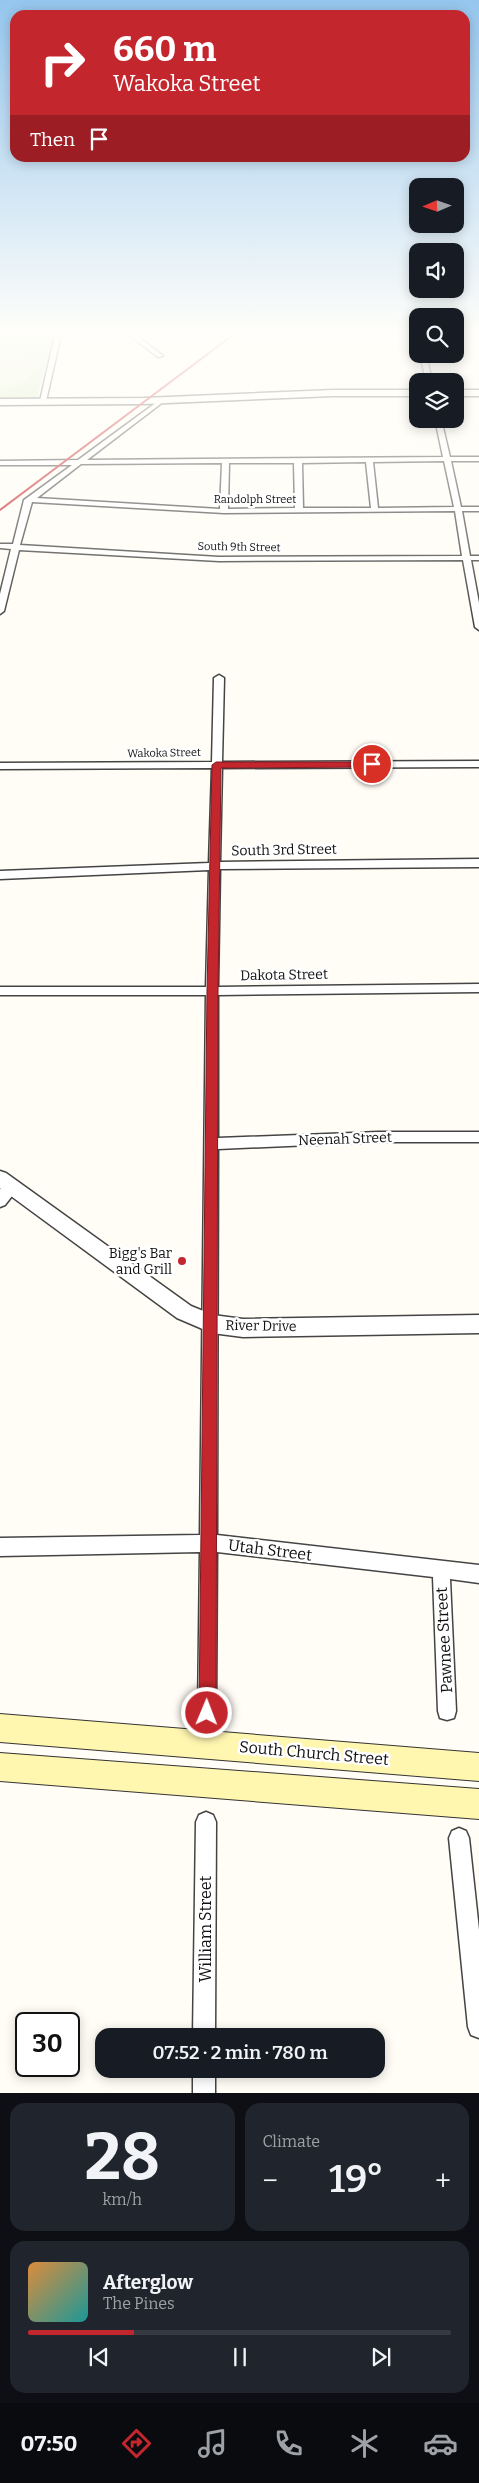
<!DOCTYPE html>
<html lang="en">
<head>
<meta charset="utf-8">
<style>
	:root { --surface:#171b24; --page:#20242c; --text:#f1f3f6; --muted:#9ea1a6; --line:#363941; --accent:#c4262e }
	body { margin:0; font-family:Bitter,serif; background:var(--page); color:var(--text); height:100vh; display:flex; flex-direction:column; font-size:19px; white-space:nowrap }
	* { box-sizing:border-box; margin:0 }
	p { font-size:16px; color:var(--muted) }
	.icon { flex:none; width:28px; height:28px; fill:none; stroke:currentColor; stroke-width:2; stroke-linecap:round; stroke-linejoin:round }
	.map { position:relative; height:2093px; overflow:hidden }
	.details { display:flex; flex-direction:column; gap:10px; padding:10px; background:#0d0f14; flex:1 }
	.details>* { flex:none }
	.top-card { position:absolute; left:10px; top:10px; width:460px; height:152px; border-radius:15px; box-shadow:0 2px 12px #0003; background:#c4262e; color:#fff; overflow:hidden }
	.needle { width:32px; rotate:268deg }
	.controls { position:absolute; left:409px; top:178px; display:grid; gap:10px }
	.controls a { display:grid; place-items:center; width:55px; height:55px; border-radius:10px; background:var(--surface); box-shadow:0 2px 12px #0003; font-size:25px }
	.speed { position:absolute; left:15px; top:2012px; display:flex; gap:10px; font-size:25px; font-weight:700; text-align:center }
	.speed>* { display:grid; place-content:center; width:65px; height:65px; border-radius:50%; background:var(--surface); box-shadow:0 2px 12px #0003; line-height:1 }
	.speed .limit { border:2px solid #111; border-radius:8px; background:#fff; color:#111 }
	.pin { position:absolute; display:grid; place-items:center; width:42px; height:42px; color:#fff; margin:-21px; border:2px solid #fff; border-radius:50%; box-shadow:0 1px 5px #0007 }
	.me { position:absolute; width:55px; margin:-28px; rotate:1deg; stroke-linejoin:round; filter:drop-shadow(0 0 4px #0008) }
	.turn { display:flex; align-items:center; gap:18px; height:105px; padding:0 20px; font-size:22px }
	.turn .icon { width:65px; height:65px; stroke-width:2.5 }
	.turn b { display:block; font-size:35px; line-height:42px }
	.then { display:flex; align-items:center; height:48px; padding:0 20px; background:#0003; gap:10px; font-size:19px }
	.big { font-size:38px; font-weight:600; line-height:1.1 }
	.details .tile { flex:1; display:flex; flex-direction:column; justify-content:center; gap:8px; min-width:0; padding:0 18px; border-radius:15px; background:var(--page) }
	.details .dial { align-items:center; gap:0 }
	.dial b { font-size:65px; line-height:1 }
	.song { display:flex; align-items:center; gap:15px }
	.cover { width:60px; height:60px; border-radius:8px; background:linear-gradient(135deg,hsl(30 70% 55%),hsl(180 70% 35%)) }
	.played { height:5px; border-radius:2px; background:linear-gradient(90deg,var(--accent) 25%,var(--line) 25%) }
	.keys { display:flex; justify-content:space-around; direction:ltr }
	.heat { display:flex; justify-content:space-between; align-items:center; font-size:28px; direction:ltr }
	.details .tiles { flex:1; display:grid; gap:10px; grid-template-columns:1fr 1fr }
	.tile:last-child { grid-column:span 2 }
	.trip { position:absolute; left:95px; top:2028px; width:290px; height:50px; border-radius:15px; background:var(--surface); box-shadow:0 2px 12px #0003; font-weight:600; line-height:50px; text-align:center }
	.tabs { display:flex; height:80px; justify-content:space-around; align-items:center; background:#090b0e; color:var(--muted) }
	.tabs .icon { width:35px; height:35px }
	.tabs .current { color:var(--accent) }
	.tabs b { font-size:22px; color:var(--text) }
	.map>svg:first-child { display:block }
</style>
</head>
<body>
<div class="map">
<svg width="479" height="2093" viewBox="0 0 479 2093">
	<rect width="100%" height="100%" fill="#fffdf5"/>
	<path fill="#d5ebbd" d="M0 335H54L37 399 0 400Z"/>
	<path fill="#e6f2cf" d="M0 347 27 355 35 367C31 382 13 387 0 391Z"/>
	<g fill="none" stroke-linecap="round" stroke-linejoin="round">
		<g stroke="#444" stroke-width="3">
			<path id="minor" d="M55 335H61L46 401 43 403 40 401Z
				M129 335H136L163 356 158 357Z
				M420 354H426L432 381H426Z
				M161 399 163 400V402L87 460 443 457 435 419H441L450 457H479V461H451L461 507H479V511H462L470 556H479V560H471L479 603V630L475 627 463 560 219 561 19 550 4 611 0 614V594L11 549 0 548V544H13L24 500 72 465H0V461L78 460ZM444 461 454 507 378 508 373 462ZM366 462 371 508H303L302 463ZM222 463 220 509 37 498 81 464ZM229 463H294L295 508 228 509ZM32 502 224 513 455 511 462 556 219 557 20 545Z
				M219 675 224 678 222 762 479 761V767L222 768 220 862 479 859V867L220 869 218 987 479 984V992L218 995V1138L379 1132H479V1142H379L218 1149 217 1535 479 1565V1583L450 1579 456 1711 454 1718 447 1720 440 1718 438 1711 433 1577 217 1552 216 1713 214 1720 207 1722 200 1720 198 1713 200 1552 0 1556V1538L200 1535 206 995H0V987H206L209 870 0 879V871L209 863 212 768 0 769V763L212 762 214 678Z
				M12 1181 17 1183 19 1187 5 1205 0 1207V1189Z
				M206 1812 213 1815 216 1822 215 2036H193L196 1822 199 1815Z
				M459 1828 466 1831 469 1838 479 1930V2038L471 2035 468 2027 449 1838 452 1831Z
				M193 2069H215V2093H193Z"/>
		</g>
		<g stroke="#444" stroke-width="3">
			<path id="tertiary" d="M333 390H418V396H333L144 404 0 405V399L144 398Z
				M455 390H479V396H455Z
				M0 1171 6 1173 191 1306 213 1315 243 1319 479 1315V1333L243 1337 212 1333 177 1318 0 1188Z"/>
		</g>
		<g stroke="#333" stroke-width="2">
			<path id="secondary" d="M0 1714 479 1753V1781L0 1742Z
				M0 1753 479 1789V1819L0 1781Z"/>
		</g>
		<use href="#minor" fill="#fff" fill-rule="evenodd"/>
		<use href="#tertiary" fill="#fff" fill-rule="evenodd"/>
		<use href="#secondary" fill="#fff6b0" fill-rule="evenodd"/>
		<path stroke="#c4262e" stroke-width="2" d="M0 510 233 335"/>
	</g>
	<linearGradient id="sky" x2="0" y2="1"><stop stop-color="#95c6ee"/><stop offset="0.53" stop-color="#fffefa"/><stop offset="1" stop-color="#fffefa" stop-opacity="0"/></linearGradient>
	<rect width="479" height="628" fill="url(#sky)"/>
	<path fill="#c4262e" stroke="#7f191e" d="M216 762H372L376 764 372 767 221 768 218 991 216 1713 213 1719 207 1721 201 1719 199 1713 207 991 212 765Z"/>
	<circle fill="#c4262e" stroke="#fff" stroke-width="2" cx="182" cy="1261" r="5"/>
	<g text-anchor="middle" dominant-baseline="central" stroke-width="5" stroke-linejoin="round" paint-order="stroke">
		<g font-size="11" fill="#111" stroke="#fff">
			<text x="255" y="499">Randolph Street</text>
			<text transform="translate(239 547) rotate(1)">South 9th Street</text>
			<text transform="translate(164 753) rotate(-1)">Wakoka Street</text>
		</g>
		<g font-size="14" fill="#111" stroke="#fff">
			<text transform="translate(284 850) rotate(-1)">South 3rd Street</text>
			<text transform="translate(284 975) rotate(-1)">Dakota Street</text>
			<text transform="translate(345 1139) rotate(-2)">Neenah Street</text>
			<text transform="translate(261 1326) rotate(1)">River Drive</text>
		</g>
		<g font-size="14" fill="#111" stroke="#fff" text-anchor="end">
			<text x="172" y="1253">Bigg's Bar<tspan x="172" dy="16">and Grill</tspan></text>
		</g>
		<g font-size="16" fill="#111" stroke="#fff">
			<text transform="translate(270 1550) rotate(7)">Utah Street</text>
			<text transform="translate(444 1640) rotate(-93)">Pawnee Street</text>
			<text transform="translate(314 1753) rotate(5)">South Church Street</text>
			<text transform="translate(205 1929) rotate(-90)">William Street</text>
		</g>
	</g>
</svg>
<div class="controls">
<a><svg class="needle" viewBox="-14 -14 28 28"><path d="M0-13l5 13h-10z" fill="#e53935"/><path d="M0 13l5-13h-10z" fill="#9ea1a6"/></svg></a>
<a><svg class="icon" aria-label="sound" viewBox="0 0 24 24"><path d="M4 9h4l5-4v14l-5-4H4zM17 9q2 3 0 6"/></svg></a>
<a><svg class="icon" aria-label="search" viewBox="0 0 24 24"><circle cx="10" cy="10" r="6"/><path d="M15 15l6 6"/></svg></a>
<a><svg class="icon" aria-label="layers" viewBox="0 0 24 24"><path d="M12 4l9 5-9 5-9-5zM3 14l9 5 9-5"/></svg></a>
</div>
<div class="speed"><div class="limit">30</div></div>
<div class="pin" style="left:372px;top:764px;background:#d93025"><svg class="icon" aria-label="arrive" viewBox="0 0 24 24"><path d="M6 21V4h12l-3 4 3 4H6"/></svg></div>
<svg class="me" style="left:207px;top:1713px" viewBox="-20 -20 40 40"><circle r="17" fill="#c4262e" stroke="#fff" stroke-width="3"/><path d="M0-11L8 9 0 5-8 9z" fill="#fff"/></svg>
<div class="trip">07:52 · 2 min · 780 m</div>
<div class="top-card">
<div class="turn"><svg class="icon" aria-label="right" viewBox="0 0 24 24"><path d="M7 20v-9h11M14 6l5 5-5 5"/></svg><div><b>660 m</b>Wakoka Street</div></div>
<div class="then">Then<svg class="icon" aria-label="arrive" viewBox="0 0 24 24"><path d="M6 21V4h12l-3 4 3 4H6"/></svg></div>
</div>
</div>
<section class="details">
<div class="tiles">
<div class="tile dial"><b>28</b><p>km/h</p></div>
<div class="tile"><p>Climate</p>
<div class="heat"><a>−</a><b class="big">19°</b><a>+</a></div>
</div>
<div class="tile">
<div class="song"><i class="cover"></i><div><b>Afterglow</b><p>The Pines</p></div></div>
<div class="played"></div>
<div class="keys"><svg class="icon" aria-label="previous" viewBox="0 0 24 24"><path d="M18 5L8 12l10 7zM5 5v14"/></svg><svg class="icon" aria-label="pause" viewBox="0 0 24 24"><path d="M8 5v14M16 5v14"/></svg><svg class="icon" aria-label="next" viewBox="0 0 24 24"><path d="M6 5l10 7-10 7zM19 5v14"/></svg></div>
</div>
</div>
</section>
<nav class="tabs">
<b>07:50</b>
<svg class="icon current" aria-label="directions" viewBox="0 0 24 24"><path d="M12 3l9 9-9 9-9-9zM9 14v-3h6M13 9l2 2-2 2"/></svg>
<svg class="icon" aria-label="music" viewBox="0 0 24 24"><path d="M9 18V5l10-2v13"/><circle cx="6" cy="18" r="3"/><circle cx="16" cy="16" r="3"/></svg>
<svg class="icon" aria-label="phone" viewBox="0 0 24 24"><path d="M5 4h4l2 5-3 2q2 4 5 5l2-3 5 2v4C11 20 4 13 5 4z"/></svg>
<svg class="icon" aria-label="climate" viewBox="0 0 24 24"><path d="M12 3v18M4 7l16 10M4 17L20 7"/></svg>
<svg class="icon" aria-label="car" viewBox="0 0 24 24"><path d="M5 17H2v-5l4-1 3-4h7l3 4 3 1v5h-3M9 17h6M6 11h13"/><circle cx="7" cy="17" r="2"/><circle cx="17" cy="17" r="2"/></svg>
</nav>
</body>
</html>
